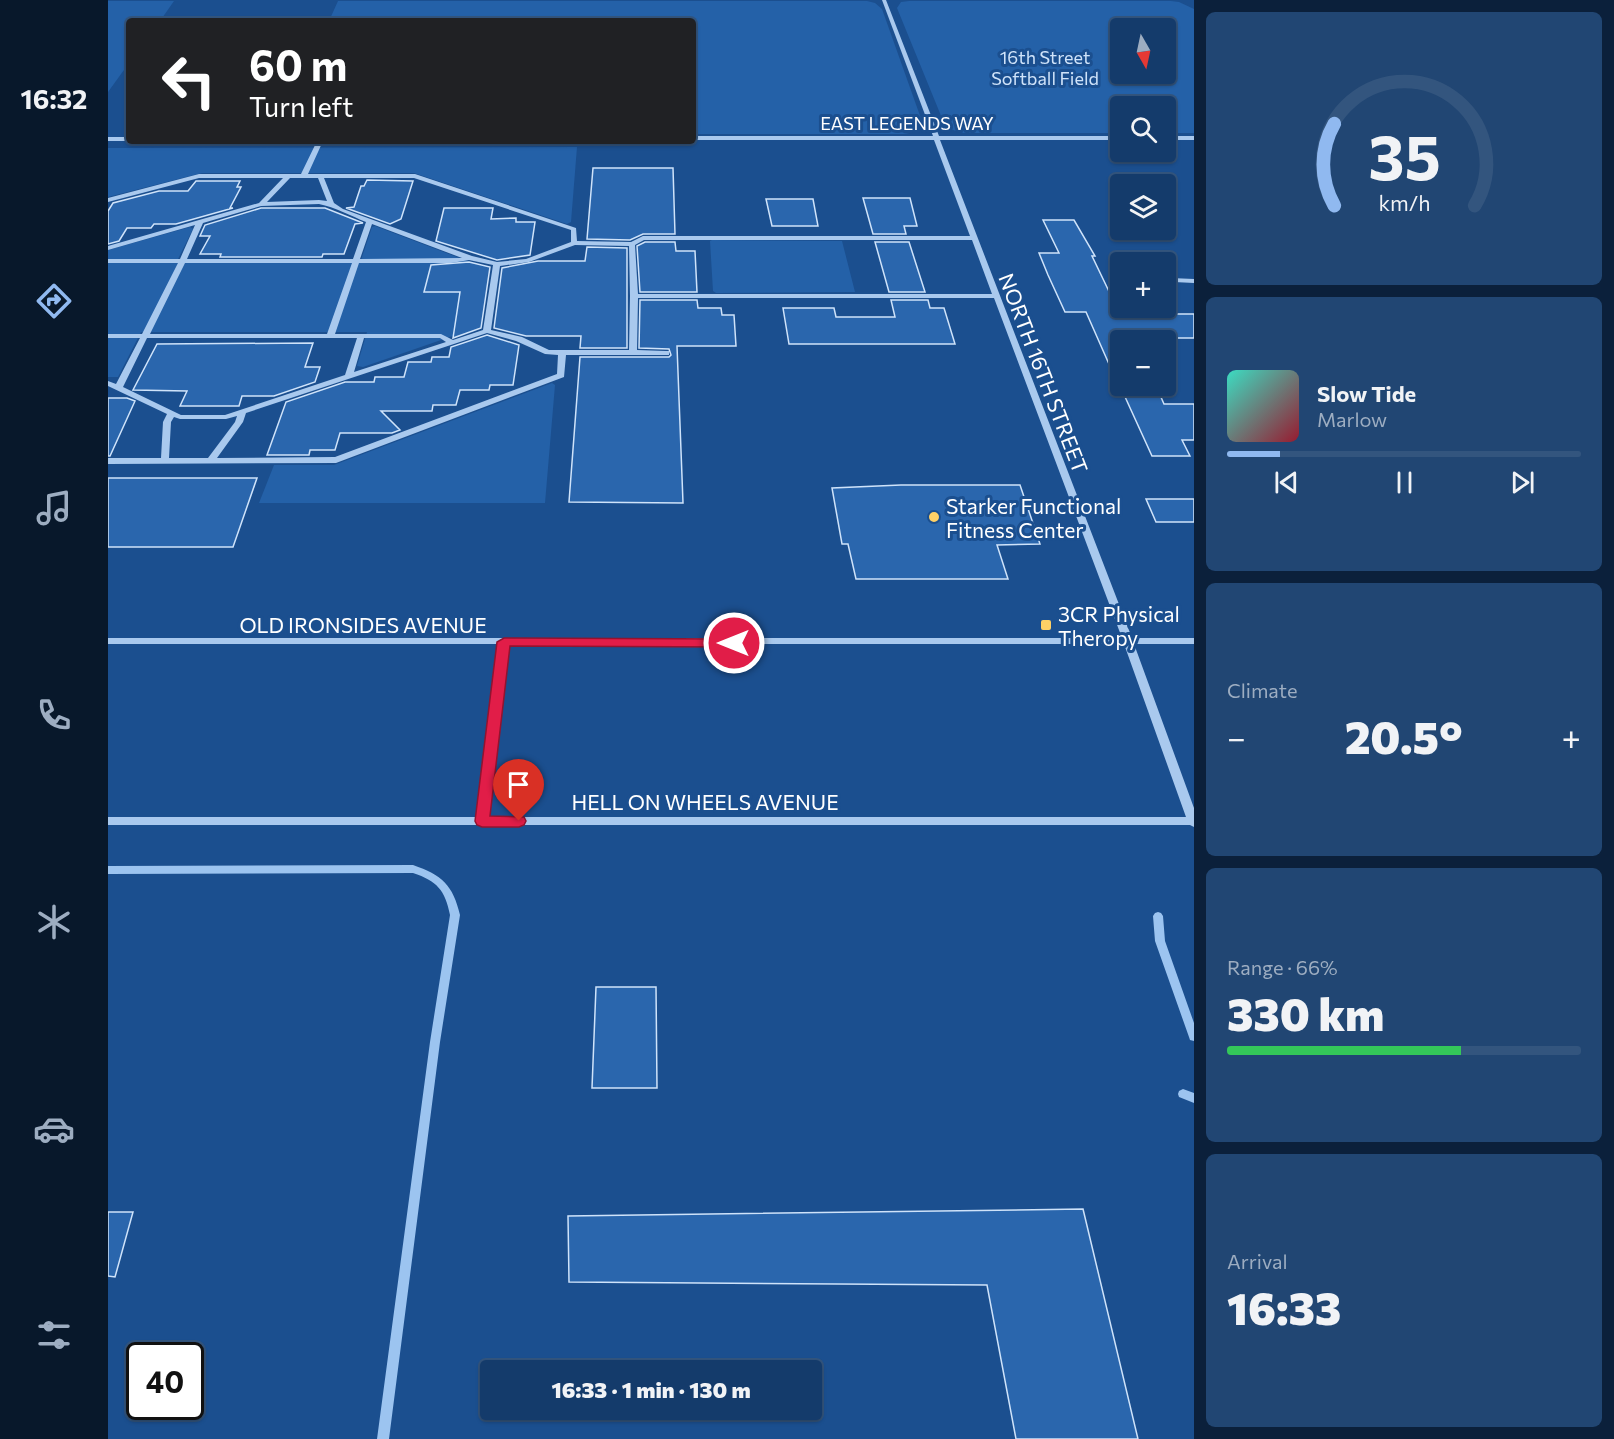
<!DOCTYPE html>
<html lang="en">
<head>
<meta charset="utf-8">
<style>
	:root { --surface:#143b6b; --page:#214673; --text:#f1f3f6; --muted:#9dadc1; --line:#33557e; --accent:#90b9f0 }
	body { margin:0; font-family:Commissioner,sans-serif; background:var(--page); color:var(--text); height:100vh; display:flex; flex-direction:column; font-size:22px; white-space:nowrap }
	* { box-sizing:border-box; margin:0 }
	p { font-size:20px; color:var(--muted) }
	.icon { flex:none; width:33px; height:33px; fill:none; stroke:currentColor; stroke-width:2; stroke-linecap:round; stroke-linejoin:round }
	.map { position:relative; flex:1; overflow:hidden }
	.side { display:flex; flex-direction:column; gap:12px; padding:12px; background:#0b203b; width:420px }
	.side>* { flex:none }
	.banner { position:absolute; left:18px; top:18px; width:570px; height:126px; border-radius:6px; box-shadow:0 2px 4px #0004,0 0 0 2px var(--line); background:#202124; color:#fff; overflow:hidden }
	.needle { width:39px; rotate:171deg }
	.controls { position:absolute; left:1002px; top:18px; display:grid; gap:12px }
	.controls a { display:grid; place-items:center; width:66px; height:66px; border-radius:6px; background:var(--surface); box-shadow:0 2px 4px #0004,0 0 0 2px var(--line); font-size:30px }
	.speed { position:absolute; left:18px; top:1342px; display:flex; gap:12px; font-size:30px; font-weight:700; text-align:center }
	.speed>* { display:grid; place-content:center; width:78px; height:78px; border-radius:50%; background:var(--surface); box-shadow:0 2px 4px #0004,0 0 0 2px var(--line); line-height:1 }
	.speed .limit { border:3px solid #111; border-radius:9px; background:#fff; color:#111 }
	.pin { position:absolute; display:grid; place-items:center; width:51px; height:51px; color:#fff; margin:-62px -26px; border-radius:50% 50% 50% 0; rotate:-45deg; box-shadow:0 0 6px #0007 }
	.pin .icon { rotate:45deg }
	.me { position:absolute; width:66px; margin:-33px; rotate:270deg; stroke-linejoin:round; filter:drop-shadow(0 0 4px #0008) }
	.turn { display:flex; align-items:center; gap:21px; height:126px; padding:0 24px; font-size:27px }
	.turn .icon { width:78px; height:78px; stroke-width:2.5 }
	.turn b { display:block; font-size:42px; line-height:51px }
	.big { font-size:45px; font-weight:800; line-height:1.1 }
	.side .widget { flex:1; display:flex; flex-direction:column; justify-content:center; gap:9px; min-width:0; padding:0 21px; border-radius:9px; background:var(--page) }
	.side .dial { align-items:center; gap:0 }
	.dial svg { height:156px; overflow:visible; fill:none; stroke:var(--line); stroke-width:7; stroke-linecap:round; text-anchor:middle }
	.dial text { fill:var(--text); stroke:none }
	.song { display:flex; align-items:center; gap:18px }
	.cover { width:72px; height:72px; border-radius:9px; background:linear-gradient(135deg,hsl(170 70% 55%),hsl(350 70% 35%)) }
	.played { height:6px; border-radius:3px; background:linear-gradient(90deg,var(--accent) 15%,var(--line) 15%) }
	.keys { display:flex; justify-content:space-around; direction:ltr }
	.heat { display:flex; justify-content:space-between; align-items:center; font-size:33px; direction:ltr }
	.charge { height:9px; border-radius:4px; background:linear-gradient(90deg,#34c759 66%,var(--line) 0) }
	.trip { position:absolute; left:372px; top:1360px; width:342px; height:60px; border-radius:6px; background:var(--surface); box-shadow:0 2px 4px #0004,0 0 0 2px var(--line); font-weight:800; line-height:60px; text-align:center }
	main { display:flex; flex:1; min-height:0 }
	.tabs { display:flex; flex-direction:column; width:108px; justify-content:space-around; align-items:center; background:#08182b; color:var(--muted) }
	.tabs .icon { width:42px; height:42px }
	.tabs .selected { color:var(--accent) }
	.tabs b { font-size:27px; color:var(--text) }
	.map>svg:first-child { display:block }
</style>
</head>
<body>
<main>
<nav class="tabs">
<b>16:32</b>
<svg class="icon selected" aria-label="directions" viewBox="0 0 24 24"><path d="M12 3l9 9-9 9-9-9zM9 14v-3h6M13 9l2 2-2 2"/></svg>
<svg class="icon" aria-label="music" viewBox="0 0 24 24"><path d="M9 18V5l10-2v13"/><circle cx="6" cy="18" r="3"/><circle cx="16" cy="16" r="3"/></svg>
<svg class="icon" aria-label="phone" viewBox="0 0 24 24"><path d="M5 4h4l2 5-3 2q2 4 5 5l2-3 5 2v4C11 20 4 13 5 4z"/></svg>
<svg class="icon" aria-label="climate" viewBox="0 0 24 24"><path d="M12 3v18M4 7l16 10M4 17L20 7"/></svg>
<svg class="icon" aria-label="car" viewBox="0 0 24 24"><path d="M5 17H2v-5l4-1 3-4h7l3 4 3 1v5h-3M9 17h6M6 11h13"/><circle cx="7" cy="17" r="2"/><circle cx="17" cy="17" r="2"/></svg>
<svg class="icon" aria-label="filters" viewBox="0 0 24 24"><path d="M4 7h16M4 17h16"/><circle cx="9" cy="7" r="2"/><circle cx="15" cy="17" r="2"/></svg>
</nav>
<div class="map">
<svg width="1086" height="1439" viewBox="0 0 1086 1439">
	<rect width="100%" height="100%" fill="#1b4f8f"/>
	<path fill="#2461a8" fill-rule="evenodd" d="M0 1H66L52 21H21V63L0 92Z
		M230 1H759L767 3 774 9 816 127 808 132 795 134H585V21H221Z
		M801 1H1063L1071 2 1086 9V133H1058V106H1012V133H856L838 128 789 8 793 2ZM1012 28H1058V74H1012Z
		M469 147 463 222 459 224 306 173H94L0 197V148Z
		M267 226 378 268 381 273 373 321 362 330 255 367 249 366 259 332H33L10 377H0V250L82 227 85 229 68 263H252L264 227Z
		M604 240 734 241 747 292 608 293 605 291 602 241Z
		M444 383 447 385 437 503H151L166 465H226Z"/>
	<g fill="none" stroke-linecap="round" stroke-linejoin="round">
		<path fill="#9cc4f0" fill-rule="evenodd" d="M305 865C334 875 345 885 352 915L332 1042 281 1439H269L322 1042 342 915C337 890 329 881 305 873L0 874V866Z
			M1050 912 1053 913 1055 916 1057 941 1086 1023V1041L1082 1040 1081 1037 1047 941 1045 916 1047 913Z
			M1075 1089 1086 1093V1103L1071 1097 1070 1094 1071 1091Z"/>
	</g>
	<path fill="#2a66ad" stroke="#cfe3fa" stroke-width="1.5" d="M485 168H565L567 234H535L522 240 479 239Z
		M259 180 305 181 293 219 282 224 238 208 246 207 253 186H256Z
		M88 181H132L129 187H133L122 208H125L68 224H46L43 228H19L11 241 0 244V211L5 203 51 191H80Z
		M755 198H802L809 226H796L798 234H765Z
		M658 199H705L710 226H664Z
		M153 208H217L255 223 247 224 236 254H215L214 257H112L113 254H92L102 236H92L97 225Z
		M336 208H385L383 219 408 218V222H427L422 255 389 260 328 241Z
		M935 220H966L987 256H984L1009 308H1013L1016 314H1086V338H1024L1025 340H1012V389L978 312H957L940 275 931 253H951Z
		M537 242H567L568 251H587L589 292H532L529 246Z
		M767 242H801L817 292H781Z
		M479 247 519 248V348H472L473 336H418L386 328 394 268 430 261H477Z
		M361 262 382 267 373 328 345 338 352 292H316L323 265Z
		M532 300H589L590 308H613L614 315H626L628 346H569L575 503 461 502 472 357H561L563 355 561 349 531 348Z
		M783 300H820L822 308H836L847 344H681L675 308H726L728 317H787Z
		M379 335 411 345 405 385H382L381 390H352L348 405H325L324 411H273L292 430 284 433H232L227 450H202L201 455H159L178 402 237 382H266L267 377H296L300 362H323L324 357H341L343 347Z
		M205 343 197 367H212L207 382 166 396H134L131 406H72L79 391 25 390 49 344Z
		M1013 388H1049L1056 404H1086V440H1074L1082 456H1044Z
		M0 398H19L27 401 2 456H0Z
		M0 478H149L125 547H0Z
		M793 485H912L932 544 889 545 900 579H748L740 544H734L724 488Z
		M1038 499H1086V522H1048Z
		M488 987H548L549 1088H484Z
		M975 1209 1030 1439H908L879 1285 461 1282 460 1216Z
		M0 1212H25L7 1277 0 1276Z"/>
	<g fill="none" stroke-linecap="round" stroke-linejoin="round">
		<path fill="#a9c9ee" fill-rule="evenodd" d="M774 0H778L831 136H1012V140H832L1024 638H1086V644H1026L1086 808V827L1082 825H0V817H369L391 644H0V638H1014L886 298H530L529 350 558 351H561V355H458L456 377 228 463 0 464V458H53L55 422 59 414 0 386V381L8 384 32 338H0V334H34L70 263H0V259H72L87 225 0 250V246L151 203 175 178H91L0 202V198L91 174H193L209 141H215L200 174H307L468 228 469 241 523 242 535 236H862L826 140H585V136H825ZM182 178H210L219 201 211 200 159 202ZM216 178H306L463 230V242L418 259 389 262 364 256 235 209 226 203ZM211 204C227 207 243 216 258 222L245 259H79L95 223 153 206ZM264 224 354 258 252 259ZM536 240H864L884 294H530L527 245ZM467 245 521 246 522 296 521 350H441L414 337 383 330 392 266 421 262ZM361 260 385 265 375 330 345 340 333 334H227L251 263H343ZM77 263H244L219 334H42ZM379 333 408 341 437 354 450 355 449 374 227 457 109 458 135 422 138 413ZM39 338H249L237 375 117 415H73L15 387ZM256 338H332L338 342 246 372ZM129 416 127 422 100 458H61L63 422 66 417 72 419H118ZM401 644H1016L1078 817H380Z
			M1058 136H1086V140H1058Z
			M0 137H21V141H0Z
			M1063 278 1086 279V283L1066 282 1062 280Z"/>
	</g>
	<path fill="#e11d48" stroke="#92132f" stroke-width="1.5" d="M396 638 626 639 632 643 626 647 402 646 382 816 416 817 418 821 416 825 411 827H374L369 825 367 821 389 642Z"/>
	<g fill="#ffd166" stroke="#1b4f8f" stroke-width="2">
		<circle cx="826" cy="517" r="6"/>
		<rect x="932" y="619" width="12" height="12" rx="3"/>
	</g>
	<g text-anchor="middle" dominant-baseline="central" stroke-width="6" stroke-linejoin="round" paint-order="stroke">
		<g font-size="18" fill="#cfe3fa" stroke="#1b4f8f">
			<text x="937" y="57">16th Street<tspan x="937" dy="21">Softball Field</tspan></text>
		</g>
		<g font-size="18" fill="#fff" stroke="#1b4f8f">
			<text x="799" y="123">EAST LEGENDS WAY</text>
		</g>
		<g font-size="21" fill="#fff" stroke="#1b4f8f">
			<text transform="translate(936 373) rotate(69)">NORTH 16TH STREET</text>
			<text x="255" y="624">OLD IRONSIDES AVENUE</text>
			<text x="597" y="801">HELL ON WHEELS AVENUE</text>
		</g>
		<g font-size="21" fill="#fff" stroke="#1b4f8f" text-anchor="start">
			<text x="838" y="505">Starker Functional<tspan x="838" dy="24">Fitness Center</tspan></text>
			<text x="950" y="613">3CR Physical<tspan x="950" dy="24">Theropy</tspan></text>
		</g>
	</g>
</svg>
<div class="controls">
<a><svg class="needle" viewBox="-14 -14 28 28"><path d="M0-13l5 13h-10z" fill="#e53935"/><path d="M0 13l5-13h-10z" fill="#9dadc1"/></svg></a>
<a><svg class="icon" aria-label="search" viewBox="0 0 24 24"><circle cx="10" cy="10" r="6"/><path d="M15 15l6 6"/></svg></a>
<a><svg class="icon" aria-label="layers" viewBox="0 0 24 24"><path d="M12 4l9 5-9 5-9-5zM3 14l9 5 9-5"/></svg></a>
<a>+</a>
<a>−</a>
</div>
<div class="speed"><div class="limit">40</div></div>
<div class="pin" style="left:411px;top:821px;background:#d93025"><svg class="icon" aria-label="arrive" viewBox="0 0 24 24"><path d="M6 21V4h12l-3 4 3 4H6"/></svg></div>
<svg class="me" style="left:626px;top:643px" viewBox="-20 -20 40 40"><circle r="17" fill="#e11d48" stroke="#fff" stroke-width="3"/><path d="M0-11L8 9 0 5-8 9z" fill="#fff"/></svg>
<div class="trip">16:33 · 1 min · 130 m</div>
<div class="banner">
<div class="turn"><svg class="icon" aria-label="left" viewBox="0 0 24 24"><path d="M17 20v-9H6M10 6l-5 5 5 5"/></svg><div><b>60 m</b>Turn left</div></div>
</div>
</div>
<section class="side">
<div class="widget dial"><svg viewBox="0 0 100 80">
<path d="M14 69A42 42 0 1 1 86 69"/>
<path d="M14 69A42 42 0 0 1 14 27" stroke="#90b9f0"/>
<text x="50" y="56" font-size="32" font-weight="700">35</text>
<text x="50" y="72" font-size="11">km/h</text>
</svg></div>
<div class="widget">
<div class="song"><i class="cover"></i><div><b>Slow Tide</b><p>Marlow</p></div></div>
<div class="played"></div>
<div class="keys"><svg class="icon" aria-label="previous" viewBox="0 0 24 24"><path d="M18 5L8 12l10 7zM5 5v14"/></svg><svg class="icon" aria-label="pause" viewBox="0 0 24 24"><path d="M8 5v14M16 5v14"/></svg><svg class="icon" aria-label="next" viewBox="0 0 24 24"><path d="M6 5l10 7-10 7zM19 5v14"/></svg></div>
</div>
<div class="widget"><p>Climate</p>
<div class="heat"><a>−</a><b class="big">20.5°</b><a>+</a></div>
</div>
<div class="widget"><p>Range · 66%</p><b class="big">330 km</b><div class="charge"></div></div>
<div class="widget"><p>Arrival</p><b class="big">16:33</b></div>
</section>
</main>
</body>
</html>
